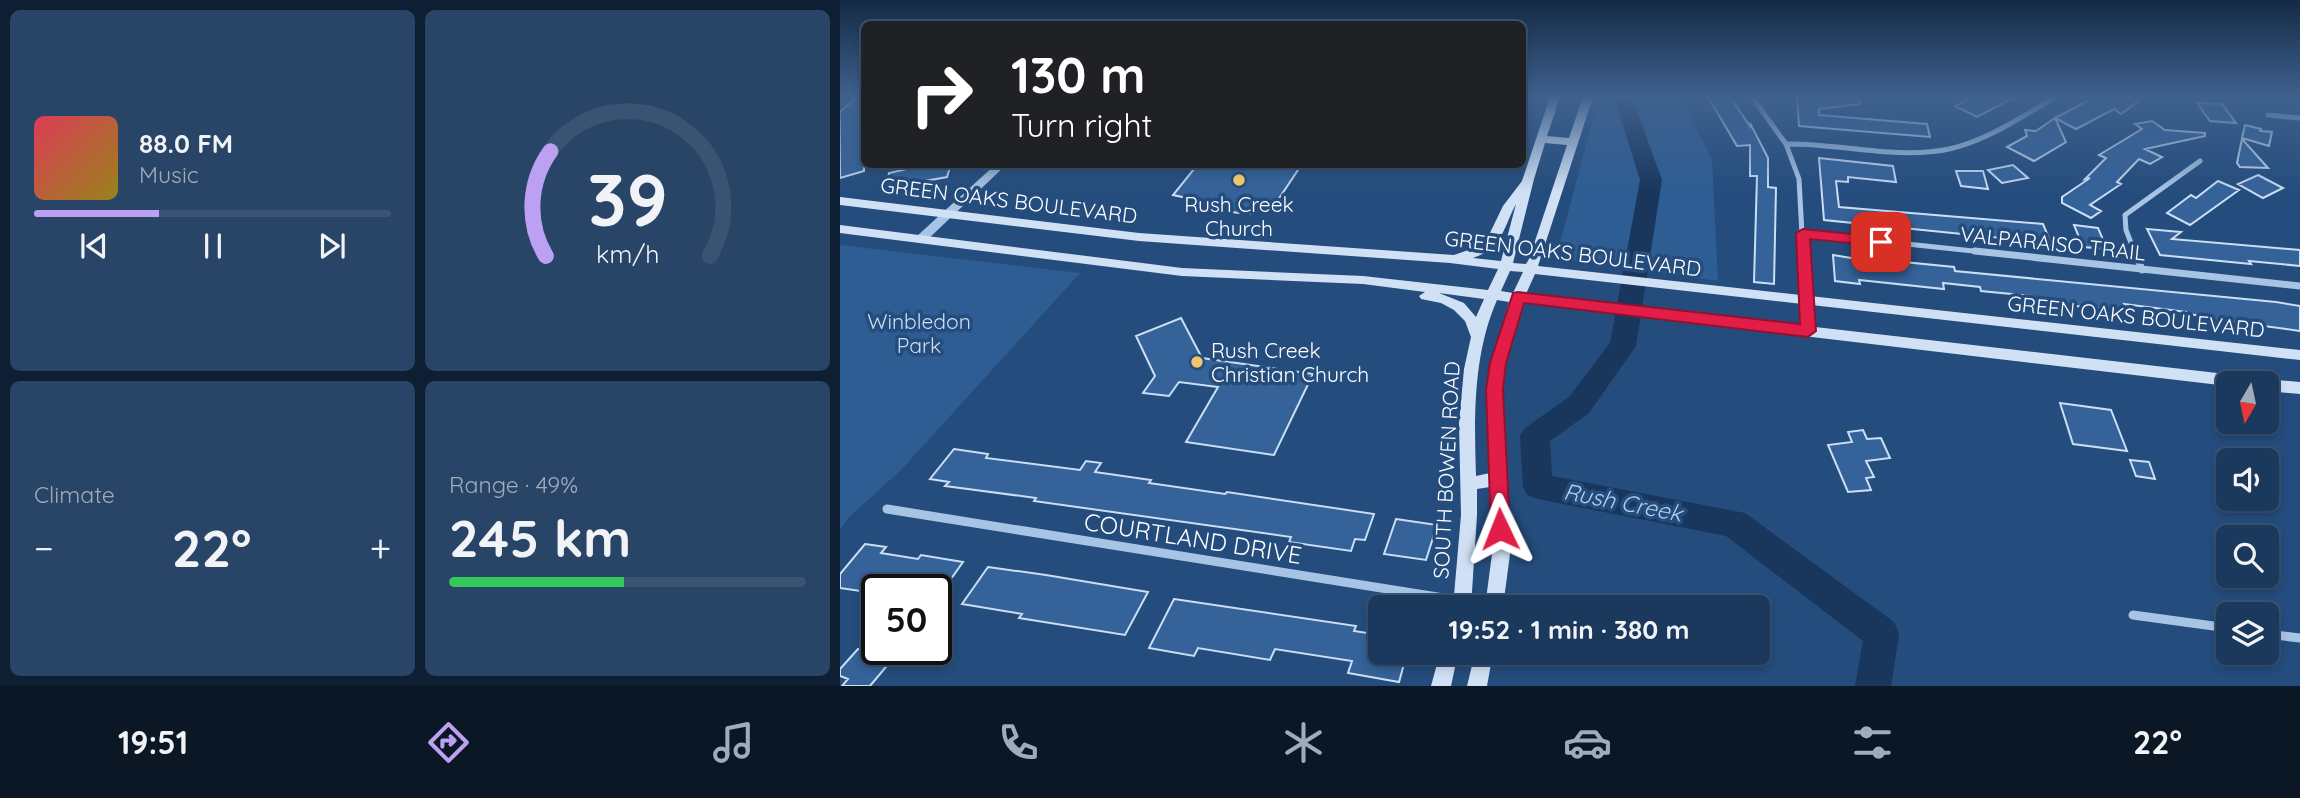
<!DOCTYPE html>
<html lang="en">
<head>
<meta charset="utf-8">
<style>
	:root { --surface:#1b395d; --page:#284466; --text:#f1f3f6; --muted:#a0acbc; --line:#395372; --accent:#bca0f2 }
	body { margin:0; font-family:Quicksand,sans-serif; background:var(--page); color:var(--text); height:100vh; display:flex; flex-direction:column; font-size:26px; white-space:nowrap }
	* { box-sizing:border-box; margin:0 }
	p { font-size:23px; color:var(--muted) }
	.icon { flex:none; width:38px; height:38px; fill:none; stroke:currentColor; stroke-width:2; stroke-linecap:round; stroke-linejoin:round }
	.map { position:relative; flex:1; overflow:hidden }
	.side { display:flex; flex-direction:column; gap:10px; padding:10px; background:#0f1f33; width:840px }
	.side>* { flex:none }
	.hud { position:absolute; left:21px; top:21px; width:665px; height:147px; border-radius:10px; box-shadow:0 4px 10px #0003,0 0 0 2px var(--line); background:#202124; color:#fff; overflow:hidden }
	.needle { width:46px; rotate:189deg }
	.buttons { position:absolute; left:1376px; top:371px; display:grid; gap:14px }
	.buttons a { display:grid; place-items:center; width:63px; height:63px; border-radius:10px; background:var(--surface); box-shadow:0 4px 10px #0003,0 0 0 2px var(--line); font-size:35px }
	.speed { position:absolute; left:21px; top:574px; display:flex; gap:14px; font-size:35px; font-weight:700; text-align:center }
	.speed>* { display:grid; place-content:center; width:91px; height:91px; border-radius:50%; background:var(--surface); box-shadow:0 4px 10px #0003,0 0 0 2px var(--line); line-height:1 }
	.speed .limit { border:4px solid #111; border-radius:10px; background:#fff; color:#111 }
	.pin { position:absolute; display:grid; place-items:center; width:60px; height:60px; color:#fff; margin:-30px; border-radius:14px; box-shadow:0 4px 10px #0006 }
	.me { position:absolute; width:77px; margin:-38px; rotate:358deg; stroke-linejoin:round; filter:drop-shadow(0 0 5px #0008) }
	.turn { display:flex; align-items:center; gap:24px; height:147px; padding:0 35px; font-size:32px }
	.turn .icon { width:91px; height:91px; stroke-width:2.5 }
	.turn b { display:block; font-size:49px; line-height:60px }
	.big { font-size:52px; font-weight:700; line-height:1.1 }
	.side .card { flex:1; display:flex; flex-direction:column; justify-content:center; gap:10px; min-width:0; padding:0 24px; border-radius:10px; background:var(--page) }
	.side .dial { align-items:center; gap:0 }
	.dial svg { height:182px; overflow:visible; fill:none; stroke:var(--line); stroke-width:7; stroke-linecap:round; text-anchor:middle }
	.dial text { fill:var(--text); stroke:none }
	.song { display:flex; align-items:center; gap:21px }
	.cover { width:84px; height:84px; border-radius:10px; background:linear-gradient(135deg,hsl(350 70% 55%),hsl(50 70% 35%)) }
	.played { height:7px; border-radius:4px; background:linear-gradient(90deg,var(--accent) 35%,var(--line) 35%) }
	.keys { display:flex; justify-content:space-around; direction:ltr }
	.heat { display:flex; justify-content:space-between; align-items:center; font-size:38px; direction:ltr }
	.charge { height:10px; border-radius:5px; background:linear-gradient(90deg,#34c759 49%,var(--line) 0) }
	.side .tiles { flex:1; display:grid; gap:10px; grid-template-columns:repeat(2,1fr) }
	.trip { position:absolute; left:528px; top:595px; width:402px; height:70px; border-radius:10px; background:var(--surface); box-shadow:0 4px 10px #0003,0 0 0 2px var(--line); font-weight:700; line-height:70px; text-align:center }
	.tabs { display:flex; height:112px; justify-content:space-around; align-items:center; background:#0b1725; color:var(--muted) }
	.tabs .icon { width:49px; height:49px }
	.tabs .active { color:var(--accent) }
	.tabs b { font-size:32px; color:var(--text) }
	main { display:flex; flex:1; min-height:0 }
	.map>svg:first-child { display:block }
</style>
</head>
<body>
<main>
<section class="side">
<div class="tiles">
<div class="card">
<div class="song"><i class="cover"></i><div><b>88.0 FM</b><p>Music</p></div></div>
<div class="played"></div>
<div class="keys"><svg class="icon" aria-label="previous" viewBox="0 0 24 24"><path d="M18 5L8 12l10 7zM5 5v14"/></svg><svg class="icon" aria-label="pause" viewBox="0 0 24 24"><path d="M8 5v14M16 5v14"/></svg><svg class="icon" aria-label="next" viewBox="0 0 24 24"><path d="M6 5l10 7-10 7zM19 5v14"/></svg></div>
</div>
<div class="card dial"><svg viewBox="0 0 100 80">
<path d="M14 69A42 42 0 1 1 86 69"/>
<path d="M14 69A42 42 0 0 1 16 23" stroke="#bca0f2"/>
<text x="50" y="56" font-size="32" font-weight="700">39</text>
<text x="50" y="72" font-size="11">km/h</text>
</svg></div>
<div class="card"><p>Climate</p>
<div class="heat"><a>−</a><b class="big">22°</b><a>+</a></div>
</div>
<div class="card"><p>Range · 49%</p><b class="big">245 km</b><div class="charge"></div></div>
</div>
</section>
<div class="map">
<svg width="1460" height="686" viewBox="0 0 1460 686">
	<rect width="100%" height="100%" fill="#244c7c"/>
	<path fill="#2e5d93" d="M759 97H840L872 159 878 281 726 259 720 242Z
		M0 245 240 273 61 470 9 517 0 530Z"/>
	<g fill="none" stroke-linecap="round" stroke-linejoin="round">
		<path fill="#19365c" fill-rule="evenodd" d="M774 97H792L822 180 796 346 749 413 710 441 712 476 905 513 1054 622 1059 634 1051 686H1015L1023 641 886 536 698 499 687 495 683 486 680 436 685 428 729 397 770 343 800 180Z"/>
	</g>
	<path fill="#346299" stroke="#cbdef4" stroke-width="2" d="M868 97H890L910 126V123L928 158V187L936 188 934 284 914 282 917 176H910V145L897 146Z
		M957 97H1019L1020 104 979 109V115L1087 124 1090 137 959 126Z
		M1133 97H1175L1137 117 1115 106Z
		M1255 97H1304L1281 114 1274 109 1236 129 1215 118Z
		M15 99H24V171L0 178V112Z
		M1357 103 1382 104 1396 123 1370 121Z
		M1215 118 1226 142 1194 161 1167 147 1187 136 1185 130 1196 131Z
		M1312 121 1325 130 1365 133V136L1305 149 1322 157 1310 164 1299 159 1277 182 1281 184 1250 205 1261 211 1251 218 1222 203V197L1250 178 1245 179 1266 158 1259 155 1302 129 1295 124Z
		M1405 125 1421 129 1420 131 1432 132 1429 146 1402 138Z
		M1402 139 1428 168 1400 167 1397 163Z
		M979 158 1053 166 1056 182 1008 177V182L996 181 999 207 1203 224 1211 243 984 220Z
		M89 164H111L107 177 46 188 49 173Z
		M358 164H462L432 209 415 207 410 214 361 209 366 202 333 195Z
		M1173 165 1188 178 1162 183 1148 170Z
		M1116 171H1143L1148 189 1121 186Z
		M1418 175 1443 188 1423 198 1398 184Z
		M1378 181 1399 190 1350 225 1327 213 1351 195 1356 198Z
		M1234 225 1258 228 1267 249 1243 247Z
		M1307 229 1341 232 1332 239 1460 250V266L1409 261 1411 264 1320 255Z
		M993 255 1054 265 1053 261 1114 267 1115 271 1436 302 1460 306V331L1387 321 1389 325 1366 323 1362 316 1348 314 1346 312 1284 304 1287 311 1194 302 1192 296 1141 291 1140 287 1103 283 1104 289 1019 280 1020 284 995 281Z
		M341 318 362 358 473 374 434 455 346 442 378 387 339 382 329 396 303 393 315 376 296 336Z
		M1220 403 1271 410 1287 451 1233 444Z
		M1023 430 1027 439 1041 438 1050 458 1026 461 1034 477 1026 478 1031 490 1008 492 988 445 1012 442 1008 432Z
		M114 449 148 454 146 458 240 470 246 461 261 463 255 472 311 480 309 483 385 494 387 492 534 514 525 540 515 539 511 551 449 542 451 537 194 501 196 498 105 486 109 482 90 479Z
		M1290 460 1309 462 1315 479 1296 476Z
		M556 519 597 525 586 560 544 554Z
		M25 544 46 547 41 553 78 559 81 555 123 562 103 590H29L27 592 0 588V574Z
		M148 567 206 575 308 592 285 635 179 618 182 614 122 604Z
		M334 599 516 626 514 631 541 635V653H567L559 682 508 673 512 661 435 649 430 660 358 648 354 656 309 648Z
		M18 649 51 661 30 686H2L8 679 0 676V669Z"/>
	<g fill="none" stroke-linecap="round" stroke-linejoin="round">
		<path stroke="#a8c4e5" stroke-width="5" d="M912 97 946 144 959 179 963 253
			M1428 115 1460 118
			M946 144C999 143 1056 160 1109 149 1147 141 1182 116 1216 97
			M963 233 1152 253
			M1295 253 1286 230 1285 215 1360 161"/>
		<path stroke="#a8c4e5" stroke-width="7" d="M963 251 968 331
			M1135 251 1460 286
			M1295 251 1302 270"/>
		<path stroke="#a8c4e5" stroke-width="9" d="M47 509 654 606
			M1293 615 1388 628
			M1426 634 1460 638"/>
		<path fill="#a8c4e5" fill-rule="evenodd" d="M156 164H167L85 242H77L76 239 77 236Z"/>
		<path fill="#d1e1f5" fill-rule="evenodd" d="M710 97H720L707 136 729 138 743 97H753L698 266 1460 350V360L695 274 686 294 1412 377 1417 379 1419 383H1388V386L682 303 665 363 661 389 670 554 663 607H645L652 554 650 487 637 489V515L631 607H613L621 515 619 423 624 369 631 337 625 321 614 310 601 303 581 299 579 296 585 292 523 284 342 276 0 233V225L342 268 523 276 648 290 658 269 610 263 299 241 0 205V197L299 233 614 255 637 247 648 237 663 206 682 181ZM705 143 727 145 689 259 686 264 673 263 694 179ZM676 204 661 261 633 258C663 248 663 228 676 204ZM670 271 683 272 673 293 661 291ZM599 293 644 299 636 317 624 303ZM657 300 669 302 651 363 647 389 650 473 636 476C634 417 633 355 657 300Z
			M1426 379 1460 382V394L1426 391V383H1420Z
			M600 653H618L611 686H591Z
			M635 653H653L647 686H627Z"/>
	</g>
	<linearGradient id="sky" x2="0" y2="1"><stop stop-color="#142a44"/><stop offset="0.5" stop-color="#3f618e"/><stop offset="1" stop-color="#3f618e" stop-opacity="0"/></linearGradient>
	<rect width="1460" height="193" fill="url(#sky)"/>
	<path fill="#e11d48" stroke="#92132f" stroke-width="2" d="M963 229 1041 237 1048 242 1041 246 970 239 976 331 968 337 684 303 666 363 663 390 670 529 667 535 660 537 653 535 651 529 646 390 650 363 673 293 678 292 960 324 956 233Z"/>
	<g fill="#efc76b" stroke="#244c7c" stroke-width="2.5">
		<circle cx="399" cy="180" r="7"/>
		<circle cx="357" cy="362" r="7"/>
	</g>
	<g text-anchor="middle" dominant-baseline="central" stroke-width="7" stroke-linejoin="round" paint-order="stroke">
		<g font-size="21" fill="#fff" stroke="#244c7c">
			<text transform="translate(169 200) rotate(7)">GREEN OAKS BOULEVARD</text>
			<text transform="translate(1213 243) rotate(6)">VALPARAISO TRAIL</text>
			<text transform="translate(733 253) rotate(7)">GREEN OAKS BOULEVARD</text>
			<text transform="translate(1296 316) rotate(6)">GREEN OAKS BOULEVARD</text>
			<text transform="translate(606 470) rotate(-87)">SOUTH BOWEN ROAD</text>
		</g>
		<g font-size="21" fill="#fff" stroke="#244c7c">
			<text x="399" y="204">Rush Creek<tspan x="399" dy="24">Church</tspan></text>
			<text x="371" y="350" text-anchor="start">Rush Creek<tspan x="371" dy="24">Christian Church</tspan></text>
		</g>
		<g font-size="21" fill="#cbdef4" stroke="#244c7c">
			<text x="79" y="321">Winbledon<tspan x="79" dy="24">Park</tspan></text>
		</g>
		<g font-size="23" font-style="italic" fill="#b3ceed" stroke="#244c7c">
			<text transform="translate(783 502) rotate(11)">Rush Creek</text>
		</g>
		<g font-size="24" fill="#fff" stroke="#244c7c">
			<text transform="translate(353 538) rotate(9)">COURTLAND DRIVE</text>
		</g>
	</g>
</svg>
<div class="buttons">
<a><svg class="needle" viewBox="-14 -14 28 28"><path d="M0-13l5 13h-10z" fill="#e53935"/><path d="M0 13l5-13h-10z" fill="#a0acbc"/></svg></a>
<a><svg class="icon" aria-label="sound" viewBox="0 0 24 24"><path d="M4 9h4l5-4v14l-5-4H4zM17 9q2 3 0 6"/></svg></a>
<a><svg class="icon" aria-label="search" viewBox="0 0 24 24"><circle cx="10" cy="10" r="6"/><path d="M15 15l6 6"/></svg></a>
<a><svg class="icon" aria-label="layers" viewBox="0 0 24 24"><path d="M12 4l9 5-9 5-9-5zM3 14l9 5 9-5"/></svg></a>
</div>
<div class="speed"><div class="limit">50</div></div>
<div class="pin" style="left:1041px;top:242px;background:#d93025"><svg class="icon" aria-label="arrive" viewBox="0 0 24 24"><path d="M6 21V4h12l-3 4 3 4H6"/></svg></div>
<svg class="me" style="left:660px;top:529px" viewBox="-20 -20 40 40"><path d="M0-17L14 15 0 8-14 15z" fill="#e11d48" stroke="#fff" stroke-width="4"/></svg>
<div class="trip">19:52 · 1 min · 380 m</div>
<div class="hud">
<div class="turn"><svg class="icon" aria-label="right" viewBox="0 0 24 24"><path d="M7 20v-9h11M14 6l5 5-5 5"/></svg><div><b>130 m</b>Turn right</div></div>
</div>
</div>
</main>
<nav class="tabs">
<b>19:51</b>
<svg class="icon active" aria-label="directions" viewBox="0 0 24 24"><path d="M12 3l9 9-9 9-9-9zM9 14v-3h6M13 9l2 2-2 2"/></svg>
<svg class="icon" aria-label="music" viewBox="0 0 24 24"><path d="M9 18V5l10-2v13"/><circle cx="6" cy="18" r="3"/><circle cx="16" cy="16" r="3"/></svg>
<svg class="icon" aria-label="phone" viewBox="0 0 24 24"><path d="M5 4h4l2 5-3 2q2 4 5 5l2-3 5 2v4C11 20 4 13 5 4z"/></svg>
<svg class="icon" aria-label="climate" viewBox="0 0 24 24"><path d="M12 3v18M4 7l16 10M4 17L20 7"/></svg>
<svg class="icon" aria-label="car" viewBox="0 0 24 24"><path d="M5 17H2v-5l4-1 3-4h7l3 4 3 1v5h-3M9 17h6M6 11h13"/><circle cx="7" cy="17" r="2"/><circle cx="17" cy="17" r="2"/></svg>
<svg class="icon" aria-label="filters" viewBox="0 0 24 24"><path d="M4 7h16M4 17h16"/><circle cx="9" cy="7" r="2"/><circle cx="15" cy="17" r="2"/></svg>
<b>22°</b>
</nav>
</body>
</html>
